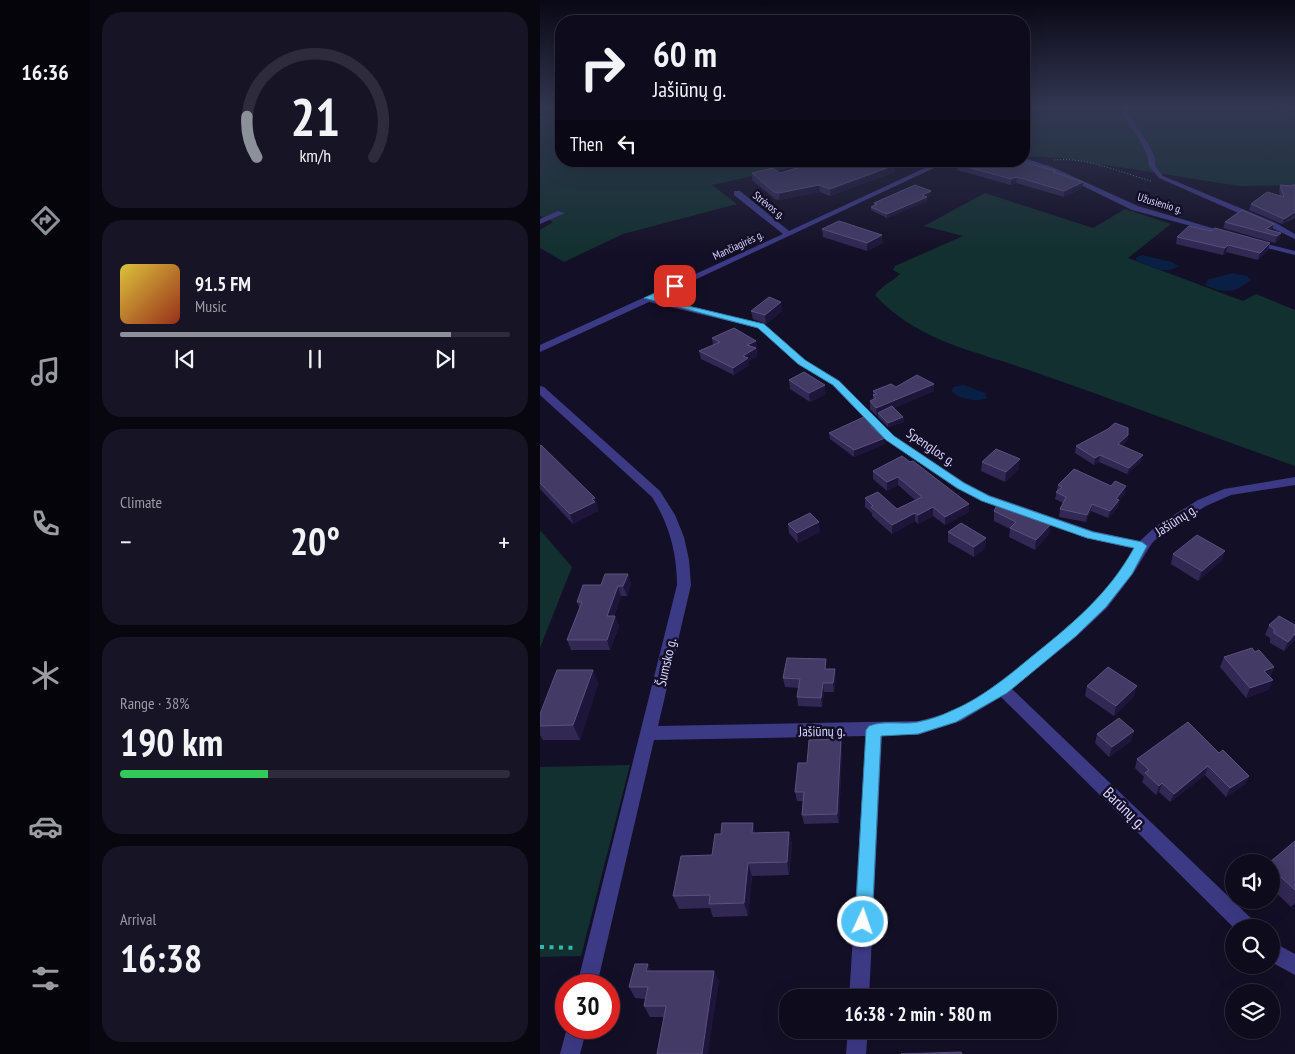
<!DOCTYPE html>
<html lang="en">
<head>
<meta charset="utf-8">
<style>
	:root { --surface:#0e0b1c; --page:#171425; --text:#f1f3f6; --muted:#9b9ba3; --line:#2e2b3b; --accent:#8c9099 }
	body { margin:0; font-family:"PT Sans Narrow",sans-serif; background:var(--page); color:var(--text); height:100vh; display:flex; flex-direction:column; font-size:19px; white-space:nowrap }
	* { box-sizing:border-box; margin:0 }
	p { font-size:16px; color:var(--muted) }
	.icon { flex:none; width:28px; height:28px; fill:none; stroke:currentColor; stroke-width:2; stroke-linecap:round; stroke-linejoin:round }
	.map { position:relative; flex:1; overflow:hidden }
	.sheet { display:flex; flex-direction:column; gap:12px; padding:12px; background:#08060f; width:450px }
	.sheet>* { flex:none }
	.banner { position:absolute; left:15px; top:15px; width:475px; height:152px; border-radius:20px; box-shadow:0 5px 20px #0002,0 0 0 1px var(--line); background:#0e0b1c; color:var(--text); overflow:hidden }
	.tools { position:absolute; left:685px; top:854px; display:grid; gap:10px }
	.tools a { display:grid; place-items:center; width:55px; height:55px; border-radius:50%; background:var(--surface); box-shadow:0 5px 20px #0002,0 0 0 1px var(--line); font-size:25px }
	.speed { position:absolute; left:15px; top:974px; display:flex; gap:10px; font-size:25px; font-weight:700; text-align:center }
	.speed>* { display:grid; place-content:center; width:65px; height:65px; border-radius:50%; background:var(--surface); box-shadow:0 5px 20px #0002,0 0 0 1px var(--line); line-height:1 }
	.speed .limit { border:8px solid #d22; background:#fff; color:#111 }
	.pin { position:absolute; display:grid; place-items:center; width:42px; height:42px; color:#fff; margin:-21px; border-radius:10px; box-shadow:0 2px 8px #0006 }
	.me { position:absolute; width:55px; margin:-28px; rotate:3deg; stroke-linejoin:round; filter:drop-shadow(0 0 4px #0008) }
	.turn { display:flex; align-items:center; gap:18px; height:105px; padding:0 15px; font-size:22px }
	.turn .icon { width:65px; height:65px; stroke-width:2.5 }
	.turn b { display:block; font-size:35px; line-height:42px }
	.then { display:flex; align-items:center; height:48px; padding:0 15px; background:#0003; gap:10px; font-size:19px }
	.big { font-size:38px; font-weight:600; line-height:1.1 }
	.sheet .card { flex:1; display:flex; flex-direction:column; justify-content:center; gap:8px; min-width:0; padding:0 18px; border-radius:20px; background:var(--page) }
	.sheet .dial { align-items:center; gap:0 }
	.dial svg { height:130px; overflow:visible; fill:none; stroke:var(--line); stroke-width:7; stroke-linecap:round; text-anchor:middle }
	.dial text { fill:var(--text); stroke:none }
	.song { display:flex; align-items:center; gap:15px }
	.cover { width:60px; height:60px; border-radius:8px; background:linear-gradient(135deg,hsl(50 70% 55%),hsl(10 70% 35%)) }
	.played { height:5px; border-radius:2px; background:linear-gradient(90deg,var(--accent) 85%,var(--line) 85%) }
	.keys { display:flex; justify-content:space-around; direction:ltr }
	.heat { display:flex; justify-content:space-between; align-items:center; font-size:28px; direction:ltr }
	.charge { height:8px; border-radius:4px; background:linear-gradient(90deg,#34c759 38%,var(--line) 0) }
	.trip { position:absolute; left:239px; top:989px; width:278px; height:50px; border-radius:20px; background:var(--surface); box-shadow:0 5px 20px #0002,0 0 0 1px var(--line); font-weight:600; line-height:50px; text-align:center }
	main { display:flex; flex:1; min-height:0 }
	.tabs { display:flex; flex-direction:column; width:90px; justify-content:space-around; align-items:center; background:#06040b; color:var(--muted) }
	.tabs .icon { width:35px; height:35px }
	.tabs .selected { color:var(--accent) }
	.tabs b { font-size:22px; color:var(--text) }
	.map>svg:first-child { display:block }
</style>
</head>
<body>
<main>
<nav class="tabs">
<b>16:36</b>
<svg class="icon selected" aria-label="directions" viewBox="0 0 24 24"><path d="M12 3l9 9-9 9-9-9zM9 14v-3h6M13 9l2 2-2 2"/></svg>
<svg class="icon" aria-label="music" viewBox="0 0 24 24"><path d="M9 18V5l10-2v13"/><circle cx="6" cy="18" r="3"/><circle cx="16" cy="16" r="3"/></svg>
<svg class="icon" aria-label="phone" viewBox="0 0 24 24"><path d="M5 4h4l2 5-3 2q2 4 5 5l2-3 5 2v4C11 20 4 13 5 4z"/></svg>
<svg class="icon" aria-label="climate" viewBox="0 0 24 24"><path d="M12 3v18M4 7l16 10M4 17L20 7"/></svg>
<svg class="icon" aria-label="car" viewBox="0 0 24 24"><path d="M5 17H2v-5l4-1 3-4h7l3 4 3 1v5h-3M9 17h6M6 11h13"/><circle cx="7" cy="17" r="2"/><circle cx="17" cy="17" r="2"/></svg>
<svg class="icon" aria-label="filters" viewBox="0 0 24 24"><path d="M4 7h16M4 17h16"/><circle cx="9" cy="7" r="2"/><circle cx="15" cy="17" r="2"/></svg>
</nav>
<section class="sheet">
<div class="card dial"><svg viewBox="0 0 100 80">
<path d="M14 69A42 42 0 1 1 86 69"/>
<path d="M14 69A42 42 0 0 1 8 44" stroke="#8c9099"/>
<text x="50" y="56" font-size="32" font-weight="700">21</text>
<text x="50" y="72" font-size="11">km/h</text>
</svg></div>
<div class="card">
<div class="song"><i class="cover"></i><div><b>91.5 FM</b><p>Music</p></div></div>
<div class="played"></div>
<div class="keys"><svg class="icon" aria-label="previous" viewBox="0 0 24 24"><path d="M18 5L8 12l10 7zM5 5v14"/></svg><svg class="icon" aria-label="pause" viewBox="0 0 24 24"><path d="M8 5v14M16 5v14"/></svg><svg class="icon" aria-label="next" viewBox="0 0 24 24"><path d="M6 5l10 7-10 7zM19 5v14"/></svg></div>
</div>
<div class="card"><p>Climate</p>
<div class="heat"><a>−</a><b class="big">20°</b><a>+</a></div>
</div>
<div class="card"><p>Range · 38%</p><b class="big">190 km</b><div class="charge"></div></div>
<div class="card"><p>Arrival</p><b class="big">16:38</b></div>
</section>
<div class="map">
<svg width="755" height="1054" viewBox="0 0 755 1054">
	<rect width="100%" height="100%" fill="#130f26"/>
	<path fill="#12302f" d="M0 108H21V161H281L172 185 197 204 83 234 24 262 0 248V230L13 222 0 216Z
		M484 108H755V185L699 186 522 158 484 156Z
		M445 193 553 228 585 209 631 224 588 258 703 301 716 294 755 310V466C665 434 576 400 486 369 431 350 376 340 335 295 342 285 352 282 360 274L353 270 355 266 423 236 384 226Z
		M0 530 32 567 0 648Z
		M90 765 41 956 0 957V767Z"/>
	<path fill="#0a1f44" d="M602 255 632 262 638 266C625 276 609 266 596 260V257Z
		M693 273 707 276 711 280C693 294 687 293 666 286L665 284 669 279Z
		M424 385 445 393 447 398C436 403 419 399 411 391L414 387Z"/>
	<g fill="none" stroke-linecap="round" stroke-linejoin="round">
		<path stroke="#2fb8b0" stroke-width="1" stroke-dasharray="1 2" stroke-linecap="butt" d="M710 108 755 113
			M0 118 21 115
			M514 160C547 157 579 172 611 181"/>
		<path stroke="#2fb8b0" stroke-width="4" stroke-dasharray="4 5.5" stroke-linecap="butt" d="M0 947 38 948"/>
		<path fill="#3d3a85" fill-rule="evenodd" d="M587 108H593L588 114 609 145 615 158V166L623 176 736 223 755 234V239L730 227 619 178 609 166 608 158 603 145 582 114Z
			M484 158 512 167 598 206 692 234 688 236 592 210 508 169 482 161H484Z
			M400 161H409L116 298 224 324 265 360 300 381 354 436 424 482 449 495 553 531 600 541 616 526 658 500 684 489 755 477V485L691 495 666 506 624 532 612 543 593 574 567 608 536 637 472 689 714 921 716 928H694L461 697 421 721 378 735H342L329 998H309L326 736 114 740 57 985H37L137 585C137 553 129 524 112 497L0 395V386L4 387 120 491 135 515 144 537 149 560 151 585 118 726 378 721C389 718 400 716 411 711 439 699 464 679 487 660 530 626 565 597 595 549L547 538 441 501 416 488 346 440 292 385 259 364 218 328 109 302 0 352V345L243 234 194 195V191H200L249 231Z
			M18 211 25 213 0 224V219Z
			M711 240 755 251V255L711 244Z
			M731 941 755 954V975L731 962Z
			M27 1028H47L40 1054H20Z
			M308 1030H328L326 1054H306Z"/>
	</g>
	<path fill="#312854" d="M288 161H314V163L355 165V172L290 196 280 192 239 200 235 199 212 180V173H240L287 163Z
		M417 164 516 171V173L543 182 542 188 524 197 476 183 471 185 417 170Z
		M740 185 752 186V185H755V218L742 224 709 210 711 204 740 196 739 191Z
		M391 191V195L387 197V201L347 218 331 210V207L334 205V203Z
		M685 222 732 230 741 233 739 239 735 243 683 228Z
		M282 229 343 243 327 251 283 237Z
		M637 237 728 250 718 260 686 252 683 255 636 244Z
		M211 311H242L226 324 213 319Z
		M172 338 216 341 217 356 209 361V365L194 375 161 359 159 351 173 345Z
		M249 380 286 394 270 402 250 389Z
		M394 384V391L354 408 363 417 364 422 348 427 338 417V415L337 416 330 409V401L333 399V391L356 387Z
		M335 425V430L345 444 314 457 290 439 289 433Z
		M588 435 587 441 582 446 601 462 587 474 559 462 554 465 535 453 536 446Z
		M0 446 55 498 58 508H57L58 511 33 524 0 489Z
		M362 456 429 504V512L405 525 393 516 378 524 375 521 352 534 332 516V513L325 507V498L357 509 375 500 358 485 347 491 333 479V471Z
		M442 462 479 469 465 482 441 471Z
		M518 485 585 493 579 501 578 507 568 518 551 511 546 522 519 517 520 509 523 503 515 499Z
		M454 511 510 525 509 534 495 550 469 537 470 529 454 521Z
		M248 524 280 532 258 543 249 533Z
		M408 532 446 538 445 548 434 557 408 542Z
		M633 554 682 560 658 581 631 564Z
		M88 574 91 584 87 596H81L74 616H75L79 626 70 650H31L27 640 40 609 37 602Z
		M729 625 755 640 744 651 730 643V638L725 635Z
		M715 652 734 667 730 677 733 680 728 690 706 698 680 667 684 657Z
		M287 669 296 678 294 692H284L282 707 258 706 257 697 259 688 245 687 243 678Z
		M53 670 58 684 40 740H3L0 735V714Z
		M547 686 594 696 574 716 545 696Z
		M594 731 591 741 569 757 555 743 557 734Z
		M301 739 302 749 299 823 264 824 262 815 263 801H257L255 792 267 763Z
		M679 753 709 776 705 784 686 797 665 775 630 802 619 792 616 795 602 782 604 777 595 768 597 759Z
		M249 832 252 845 249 875 212 876 208 916 173 917 170 908 139 909 133 896 172 855 216 833Z
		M755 841V903L751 907 731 888V862Z
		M112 971H174L179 982 124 1017H110L104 1006 105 999 95 998 89 987Z"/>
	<path fill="#1d163a" d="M355 165V172L290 196V189Z
		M477 177 476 183 471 185V179Z
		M543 182 542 188 524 197V191Z
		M279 185 280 192 239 200V193Z
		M391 191V195L387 197V201L347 218V214L382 195Z
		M755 212 754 217 742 224 744 219Z
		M734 224 732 230 726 229Z
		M741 233 739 239 735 243 737 236Z
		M342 235 343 243 327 251V243Z
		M730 243 728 250 718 260 720 253Z
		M688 245 686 252 683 255 685 248Z
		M241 302 242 311 226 324 225 315Z
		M216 341 217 348 207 345Z
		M216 348 217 356 209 361V365L194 375 193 368 203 356Z
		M394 384V391L340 414 338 413V415L337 416 336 408Z
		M285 385 286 394 270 402 269 393Z
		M363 417 364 422 348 427V423Z
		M588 435 587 441 577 451 578 444Z
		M345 438V444L314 457V450Z
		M560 455 559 462 554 465 555 458Z
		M603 455 601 462 587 474 589 468Z
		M480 459 479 469 465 482 466 472Z
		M358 477V485L347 491V482Z
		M586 486 585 493 579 501 578 507 568 518 570 511 576 499Z
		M55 498 58 508H57L58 511 33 524 30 514Z
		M429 504V512L405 525V517Z
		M552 504 551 511 546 522 547 515Z
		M393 507V516L378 524V515Z
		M375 513V521L352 534V525Z
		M279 522 280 532 258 543 257 533Z
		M510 525 509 534 495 550 496 540Z
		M446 538 445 548 434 557V547Z
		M685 551 682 560 658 581 662 571Z
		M88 574 91 584 87 596 83 586Z
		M78 586 81 596 70 626 67 616Z
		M75 616 79 626 70 650 67 640Z
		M755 634V640L744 651 748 642Z
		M734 667 730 677 724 671Z
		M295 669 296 678 294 692 293 683Z
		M53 670 58 684 40 740 33 725Z
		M733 680 728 690 706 698 710 688Z
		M283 683 284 692 282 707 281 698Z
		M597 686 594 696 574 716 576 706Z
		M594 731 591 741 569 757 572 747Z
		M301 739 302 749 299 823 297 814Z
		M668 766 665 775 630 802 634 794Z
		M709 776 705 784 686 797 690 788Z
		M622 783 619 792 616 795 619 786Z
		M213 823 216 836 212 833Z
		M249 832 252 845 249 875 247 862Z
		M208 863 212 876 208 916 204 903Z
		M108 964 114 975 106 971Z
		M174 971 179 982 168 1054H162Z"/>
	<path fill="#433a66" stroke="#5a527e" d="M280 161 287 163 288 161H311V163L355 165 290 189 279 185 239 193 234 192 212 173 233 168 240 173Z
		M423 161H480L516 171 513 172 543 182 524 191 477 177 471 179 417 164Z
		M375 185 391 191 382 195 387 197 347 214 331 207 337 204 334 203Z
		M740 185 753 186 752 185H755V212L744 219 711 204 727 192 744 197Z
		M702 210 734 224 726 229 741 233 737 236 685 222Z
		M299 221 342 235 327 243 282 229Z
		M649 226 671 231 675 228 730 243 720 253 688 245 685 248 637 237Z
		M229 297 241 302 225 315 211 311Z
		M194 328 216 341 207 345 216 348 203 356 208 358 193 368 159 351 180 342 172 338Z
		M264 372 285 385 269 393 249 380Z
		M377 375 394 384 336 408 330 401 336 398 333 395 337 394 333 391 351 384 356 387Z
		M352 406 363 417 348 423 338 413Z
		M326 416 335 425 331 427 345 438 314 450 289 433Z
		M575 423 588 428V435L578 444 603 455 589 468 560 455 555 458 536 446 568 429Z
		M1 445 55 498 52 499 55 502 30 514 0 483V446Z
		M456 449 480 459 466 472 442 462Z
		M362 456 370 462 373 461 429 504 405 517 393 507 378 515 375 513 352 525 331 507 333 506 325 498 338 492 357 509 382 497 358 477 347 482 333 471Z
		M534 469 571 486 575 481 586 486 576 499 579 500 570 511 552 504 547 515 520 509 526 497 516 492 522 487 518 485Z
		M459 501 510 525 496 540 470 528 476 522 454 511Z
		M270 513 279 522 257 533 248 524Z
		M421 523 446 538 434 547 408 532Z
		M657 535 685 551 662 571 633 554Z
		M65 574H88L83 586H78L67 616H75L67 640H27L42 602H37L43 585H61Z
		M739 616 755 625V634L748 642 734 633V629L729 625Z
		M712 648 715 652 719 650 734 667 724 671 733 680 710 688 684 657Z
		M247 658 286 659 285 669H295L293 683H283L281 698 257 697 260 679 243 678Z
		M568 667 597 686 576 706 547 686Z
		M17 670H53L33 725 0 726V714Z
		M579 718 594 731 572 747 557 734Z
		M648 722 679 753 683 750 709 776 690 788 668 766 634 794 622 783 619 786 605 773 609 770 597 759Z
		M301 739 297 814 262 815 264 792H255L258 763H267L269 740Z
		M182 823H213L212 833 249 832 247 862 208 863 204 903 169 904 170 895 133 896 141 856 172 855 175 834H181Z
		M755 841V890L731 868V862H730Z
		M95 964H108L106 971H174L162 1054H117L126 1006H104L108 987H89Z
		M421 1052 422 1054H361Z"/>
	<linearGradient id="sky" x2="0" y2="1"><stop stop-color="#0a0815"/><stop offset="0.42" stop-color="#333752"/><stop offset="1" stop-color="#333752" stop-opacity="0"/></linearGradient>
	<rect width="755" height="255" fill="url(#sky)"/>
	<path fill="#4fc3f7" stroke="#337fa1" d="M135 284 138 285V288L115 298 224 324 265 360 299 381 354 436 424 483 449 496 553 532 602 542 607 546 592 574 566 607 536 636 467 693 416 722 378 734 341 736 332 922 329 928 323 931 317 928 315 922 326 730 329 726C344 720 362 725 378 722 388 720 401 716 411 711 440 699 466 678 490 658 531 625 568 595 594 548L547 538 442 501 417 488 346 440 293 385 258 364 218 328 104 298Z"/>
	<g text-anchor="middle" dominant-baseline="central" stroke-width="5" stroke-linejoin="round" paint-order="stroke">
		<g font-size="11" fill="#d9d4ff" stroke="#130f26">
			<text transform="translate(620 203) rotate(17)">Užusienio g.</text>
			<text transform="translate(229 205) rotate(38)">Strėvos g.</text>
			<text transform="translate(198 245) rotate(-25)">Mančiagirės g.</text>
		</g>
		<g font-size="14" fill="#d9d4ff" stroke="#130f26">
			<text transform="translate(391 447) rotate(34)">Spenglos g.</text>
			<text transform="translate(636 520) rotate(-33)">Jašiūnų g.</text>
			<text transform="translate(126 662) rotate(-77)">Šumsko g.</text>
			<text transform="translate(282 731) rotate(-1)">Jašiūnų g.</text>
		</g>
		<g font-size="16" fill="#d9d4ff" stroke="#130f26">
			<text transform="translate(585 808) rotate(44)">Barūnų g.</text>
		</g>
	</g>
</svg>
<div class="tools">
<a><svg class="icon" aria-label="sound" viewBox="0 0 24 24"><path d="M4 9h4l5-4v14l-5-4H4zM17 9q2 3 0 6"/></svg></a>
<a><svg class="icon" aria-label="search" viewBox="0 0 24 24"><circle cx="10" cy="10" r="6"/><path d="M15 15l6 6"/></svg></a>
<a><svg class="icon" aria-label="layers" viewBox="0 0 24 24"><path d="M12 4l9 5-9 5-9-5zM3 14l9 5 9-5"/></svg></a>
</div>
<div class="speed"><div class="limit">30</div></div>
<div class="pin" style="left:135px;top:286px;background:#d93025"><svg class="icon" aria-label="arrive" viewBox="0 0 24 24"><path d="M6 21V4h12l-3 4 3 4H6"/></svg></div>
<svg class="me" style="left:323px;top:922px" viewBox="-20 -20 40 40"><circle r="17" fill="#4fc3f7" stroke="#fff" stroke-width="3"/><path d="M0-11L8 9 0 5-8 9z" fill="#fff"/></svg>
<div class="trip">16:38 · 2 min · 580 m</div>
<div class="banner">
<div class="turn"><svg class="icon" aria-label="right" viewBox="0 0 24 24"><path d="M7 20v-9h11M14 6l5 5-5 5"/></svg><div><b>60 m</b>Jašiūnų g.</div></div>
<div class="then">Then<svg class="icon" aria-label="left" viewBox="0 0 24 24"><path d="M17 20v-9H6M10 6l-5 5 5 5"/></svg></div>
</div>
</div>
</main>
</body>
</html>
